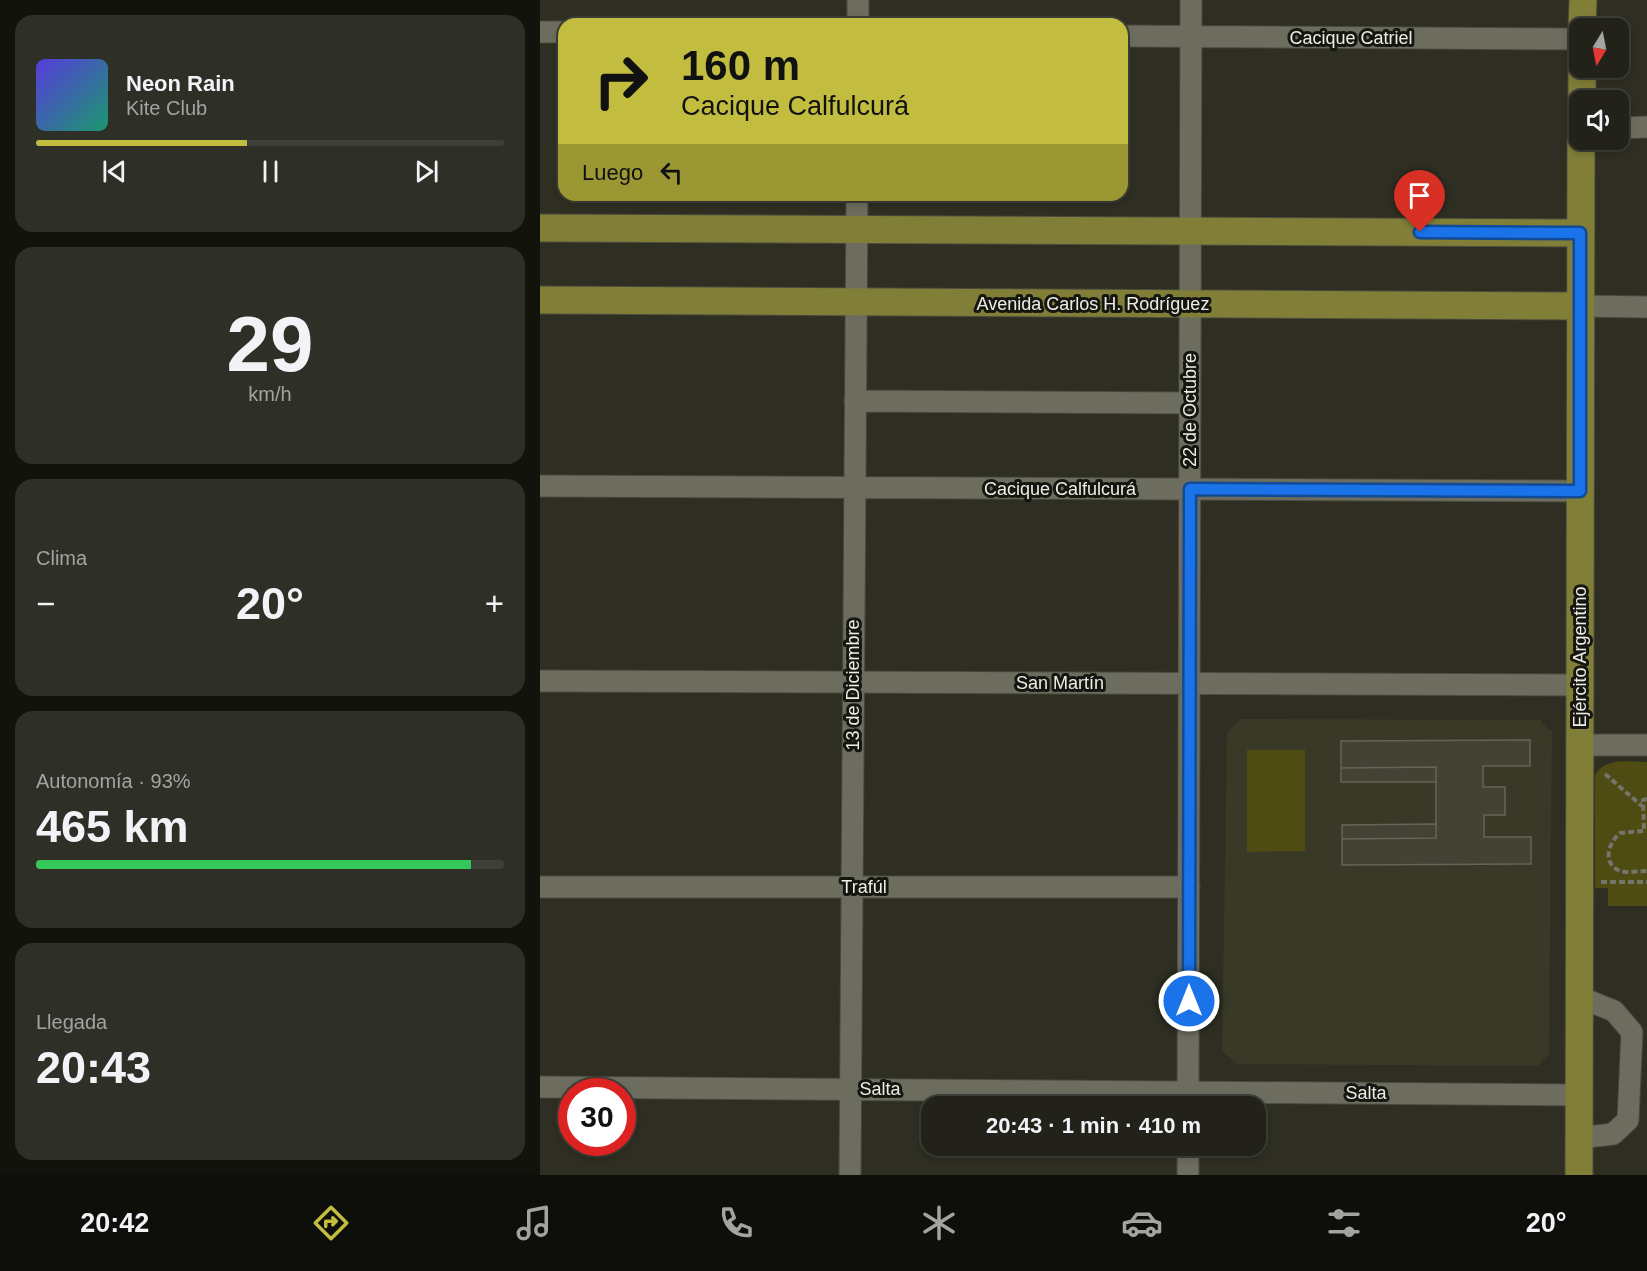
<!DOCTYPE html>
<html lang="es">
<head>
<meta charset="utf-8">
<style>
	:root { --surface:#22221a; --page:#2e2f27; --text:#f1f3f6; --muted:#a2a4a2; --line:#3f3f39; --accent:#c2bd3f }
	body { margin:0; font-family:Helvetica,sans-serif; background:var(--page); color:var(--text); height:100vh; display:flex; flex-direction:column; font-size:22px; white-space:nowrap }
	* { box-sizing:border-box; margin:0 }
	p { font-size:20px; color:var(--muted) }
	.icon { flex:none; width:33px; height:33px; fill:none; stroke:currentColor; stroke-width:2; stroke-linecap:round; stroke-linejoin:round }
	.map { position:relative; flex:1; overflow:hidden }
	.panel { display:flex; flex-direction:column; gap:15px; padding:15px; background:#13130e; width:540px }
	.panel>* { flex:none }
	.top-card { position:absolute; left:18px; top:18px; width:570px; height:183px; border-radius:18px; box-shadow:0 3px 9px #0003,0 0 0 2px var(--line); background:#c2bd3f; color:#111; overflow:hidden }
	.needle { width:39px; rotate:190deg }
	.controls { position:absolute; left:1029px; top:18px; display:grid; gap:12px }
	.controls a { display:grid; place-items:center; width:60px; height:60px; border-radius:12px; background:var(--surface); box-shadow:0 3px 9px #0003,0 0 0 2px var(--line); font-size:30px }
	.speed { position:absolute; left:18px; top:1078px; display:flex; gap:12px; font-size:30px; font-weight:700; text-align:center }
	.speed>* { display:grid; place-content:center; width:78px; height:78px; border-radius:50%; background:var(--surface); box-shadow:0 3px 9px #0003,0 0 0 2px var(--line); line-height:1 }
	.speed .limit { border:9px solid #d22; background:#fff; color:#111 }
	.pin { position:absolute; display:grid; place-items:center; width:51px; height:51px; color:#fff; margin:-62px -26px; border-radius:50% 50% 50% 0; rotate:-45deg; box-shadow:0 0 6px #0007 }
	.pin .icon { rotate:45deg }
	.me { position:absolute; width:66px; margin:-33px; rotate:0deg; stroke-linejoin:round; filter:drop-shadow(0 0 4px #0008) }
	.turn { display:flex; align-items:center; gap:21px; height:126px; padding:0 24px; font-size:27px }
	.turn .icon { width:78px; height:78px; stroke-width:2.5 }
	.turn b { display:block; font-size:42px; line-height:51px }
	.then { display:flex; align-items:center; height:57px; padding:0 24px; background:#0003; gap:12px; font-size:22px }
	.big { font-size:45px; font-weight:600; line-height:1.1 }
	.panel .card { flex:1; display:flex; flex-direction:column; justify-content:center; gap:9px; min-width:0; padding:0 21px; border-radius:18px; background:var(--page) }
	.panel .dial { align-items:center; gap:0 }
	.dial b { font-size:78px; line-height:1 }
	.song { display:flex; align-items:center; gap:18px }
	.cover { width:72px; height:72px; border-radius:9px; background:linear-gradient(135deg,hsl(250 70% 55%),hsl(160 70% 35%)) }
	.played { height:6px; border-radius:3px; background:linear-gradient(90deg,var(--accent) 45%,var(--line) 45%) }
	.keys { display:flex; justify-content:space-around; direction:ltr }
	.heat { display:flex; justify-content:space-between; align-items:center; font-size:33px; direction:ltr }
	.charge { height:9px; border-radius:4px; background:linear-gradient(90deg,#34c759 93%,var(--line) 0) }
	.trip { position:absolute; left:381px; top:1096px; width:345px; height:60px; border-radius:18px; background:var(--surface); box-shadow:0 3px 9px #0003,0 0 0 2px var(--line); font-weight:600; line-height:60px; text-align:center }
	.tab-bar { display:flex; height:96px; justify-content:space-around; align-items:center; background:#0e0e0a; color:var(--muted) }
	.tab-bar .icon { width:42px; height:42px }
	.tab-bar .active { color:var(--accent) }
	.tab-bar b { font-size:27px; color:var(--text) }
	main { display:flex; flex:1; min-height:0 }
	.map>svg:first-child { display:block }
</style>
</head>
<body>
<main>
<section class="panel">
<div class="card">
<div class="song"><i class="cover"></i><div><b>Neon Rain</b><p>Kite Club</p></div></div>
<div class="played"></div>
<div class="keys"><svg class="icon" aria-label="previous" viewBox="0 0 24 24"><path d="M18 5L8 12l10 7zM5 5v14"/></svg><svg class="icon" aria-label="pause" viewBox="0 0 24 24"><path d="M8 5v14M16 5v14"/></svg><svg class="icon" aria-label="next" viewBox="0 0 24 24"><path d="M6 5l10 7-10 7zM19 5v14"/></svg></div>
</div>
<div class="card dial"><b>29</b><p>km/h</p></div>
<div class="card"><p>Clima</p>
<div class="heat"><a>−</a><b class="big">20°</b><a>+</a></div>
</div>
<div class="card"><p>Autonomía · 93%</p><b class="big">465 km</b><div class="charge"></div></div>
<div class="card"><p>Llegada</p><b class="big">20:43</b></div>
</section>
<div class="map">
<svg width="1107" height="1175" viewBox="0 0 1107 1175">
	<rect width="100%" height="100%" fill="#2e2e22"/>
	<path fill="#393927" d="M700 719 1002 720V725H1007V730H1012L1009 1054 997 1066 697 1064 682 1051 687 733Z"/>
	<path fill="#4e4b13" d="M707 750H765V851L707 852Z
		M1107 762V906H1068V888H1055V775C1065 757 1089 762 1107 762Z"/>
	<path fill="#424235" stroke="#656557" stroke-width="1.5" d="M990 740V766H943V787H965V815H944V837H991V864L802 865V839L896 838V767L801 768V741Z
		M896 767V782H801V768Z
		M896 824V838L802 839V825Z"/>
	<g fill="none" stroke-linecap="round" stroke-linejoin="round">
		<g stroke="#4a4a3f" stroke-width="23">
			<path id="minor" d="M318 24V0
				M0 32H24
				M582 36 1040 39
				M1078 128 1107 127
				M1040 306 1107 307
				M315 401 650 403
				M0 486 1040 491
				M0 681 1040 685
				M1040 745H1107
				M0 887H649
				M1039 997 1074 1011 1092 1032 1088 1120 1073 1134 1039 1138
				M0 1087 1039 1095
				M648 1107 651 0
				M310 1175 317 195
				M648 1175V1146"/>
		</g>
		<g stroke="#4a4a3f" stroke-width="29">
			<path id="major" d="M1042 28 1043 0
				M1042 100V68
				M0 228 1040 233
				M0 300 1040 306
				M1039 1175 1041 140"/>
		</g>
		<path stroke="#74746a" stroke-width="4" stroke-dasharray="6 3" stroke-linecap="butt" d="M1065 774 1102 806
			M1107 799 1103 800 1104 831 1080 833C1069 842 1062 862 1078 870 1086 874 1098 871 1107 871
			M1061 882H1107"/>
		<use href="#minor" stroke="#6d6d5f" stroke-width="21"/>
		<use href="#major" stroke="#817e37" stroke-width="27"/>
	</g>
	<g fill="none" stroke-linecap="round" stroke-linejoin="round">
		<g stroke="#114b97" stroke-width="15">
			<path id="route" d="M649 1001 650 489 1040 491V233L880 232"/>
		</g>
		<use href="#route" stroke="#1a73e8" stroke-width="10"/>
	</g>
	<g text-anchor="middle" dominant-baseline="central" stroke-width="6" stroke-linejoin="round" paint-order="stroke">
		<g font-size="18" fill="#edede5" stroke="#161611">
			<text x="811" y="38">Cacique Catriel</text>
			<text x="553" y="304">Avenida Carlos H. Rodríguez</text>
			<text transform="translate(650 410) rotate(-90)">22 de Octubre</text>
			<text x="520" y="489">Cacique Calfulcurá</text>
			<text transform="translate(1040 657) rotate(-90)">Ejército Argentino</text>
			<text x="520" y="683">San Martín</text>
			<text transform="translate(313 685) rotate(-90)">13 de Diciembre</text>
			<text x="324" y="887">Trafúl</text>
			<text x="340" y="1089">Salta</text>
			<text x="826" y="1093">Salta</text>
		</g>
	</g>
</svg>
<div class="controls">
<a><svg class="needle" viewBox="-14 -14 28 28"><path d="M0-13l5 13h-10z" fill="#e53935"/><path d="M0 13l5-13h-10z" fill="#a2a4a2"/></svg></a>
<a><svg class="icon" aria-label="sound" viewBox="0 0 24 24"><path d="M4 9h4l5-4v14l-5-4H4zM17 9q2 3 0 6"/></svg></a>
</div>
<div class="speed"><div class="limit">30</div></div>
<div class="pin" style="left:880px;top:232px;background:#d93025"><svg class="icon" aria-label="arrive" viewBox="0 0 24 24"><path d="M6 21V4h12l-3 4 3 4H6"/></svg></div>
<svg class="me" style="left:649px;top:1001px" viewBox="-20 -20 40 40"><circle r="17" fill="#1a73e8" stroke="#fff" stroke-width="3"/><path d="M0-11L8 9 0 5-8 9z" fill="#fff"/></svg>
<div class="trip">20:43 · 1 min · 410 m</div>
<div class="top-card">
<div class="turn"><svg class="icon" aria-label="right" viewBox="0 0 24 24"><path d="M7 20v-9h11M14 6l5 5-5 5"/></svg><div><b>160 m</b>Cacique Calfulcurá</div></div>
<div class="then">Luego<svg class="icon" aria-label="left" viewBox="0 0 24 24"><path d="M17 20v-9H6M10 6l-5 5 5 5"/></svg></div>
</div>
</div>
</main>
<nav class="tab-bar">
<b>20:42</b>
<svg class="icon active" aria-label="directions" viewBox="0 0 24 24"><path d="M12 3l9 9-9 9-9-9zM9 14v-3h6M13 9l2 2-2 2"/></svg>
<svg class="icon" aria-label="music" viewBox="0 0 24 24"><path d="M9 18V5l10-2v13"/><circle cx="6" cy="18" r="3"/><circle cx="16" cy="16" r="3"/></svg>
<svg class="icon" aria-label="phone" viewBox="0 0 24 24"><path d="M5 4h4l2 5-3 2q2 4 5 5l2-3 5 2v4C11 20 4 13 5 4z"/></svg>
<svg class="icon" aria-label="climate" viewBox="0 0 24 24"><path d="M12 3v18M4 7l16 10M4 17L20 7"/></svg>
<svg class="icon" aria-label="car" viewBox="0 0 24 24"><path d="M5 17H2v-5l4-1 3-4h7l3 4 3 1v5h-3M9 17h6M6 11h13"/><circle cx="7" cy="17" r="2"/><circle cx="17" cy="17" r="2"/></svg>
<svg class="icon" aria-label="filters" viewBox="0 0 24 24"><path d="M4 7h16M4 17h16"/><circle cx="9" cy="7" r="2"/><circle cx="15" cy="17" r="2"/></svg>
<b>20°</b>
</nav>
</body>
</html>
